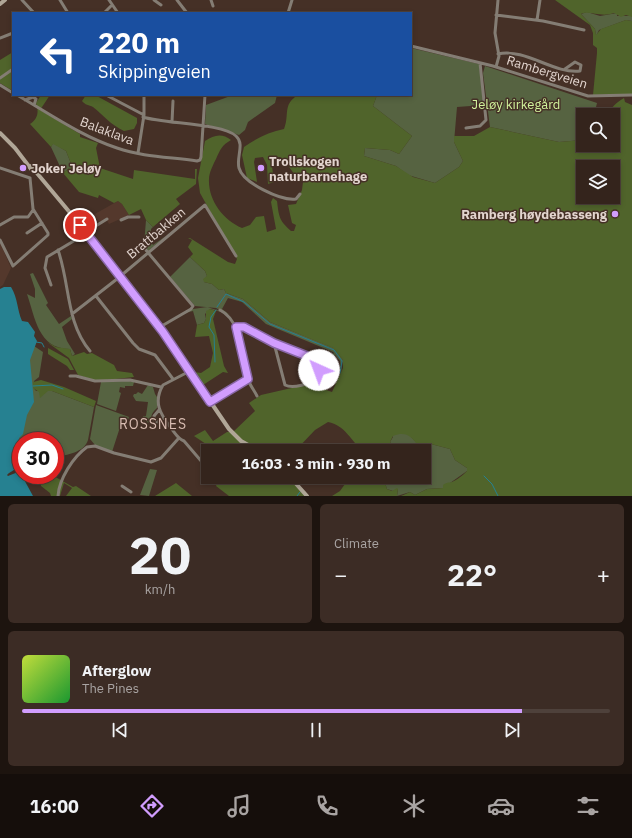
<!DOCTYPE html>
<html lang="en">
<head>
<meta charset="utf-8">
<style>
	:root { --surface:#34241c; --page:#3c2c25; --text:#f1f3f6; --muted:#a9a4a3; --line:#4e413b; --accent:#d19dfe }
	body { margin:0; font-family:"IBM Plex Sans",sans-serif; background:var(--page); color:var(--text); height:100vh; display:flex; flex-direction:column; font-size:15px; white-space:nowrap }
	* { box-sizing:border-box; margin:0 }
	p { font-size:13px; color:var(--muted) }
	.icon { flex:none; width:22px; height:22px; fill:none; stroke:currentColor; stroke-width:2; stroke-linecap:round; stroke-linejoin:round }
	.map { position:relative; height:496px; overflow:hidden }
	.details { display:flex; flex-direction:column; gap:8px; padding:8px; background:#1d140f; flex:1 }
	.details>* { flex:none }
	.hud { position:absolute; left:12px; top:12px; width:400px; height:84px; border-radius:0px; box-shadow:0 2px 6px #0003,0 0 0 1px var(--line); background:#1a4fa0; color:#fff; overflow:hidden }
	.tools { position:absolute; left:576px; top:108px; display:grid; gap:8px }
	.tools a { display:grid; place-items:center; width:44px; height:44px; border-radius:0px; background:var(--surface); box-shadow:0 2px 6px #0003,0 0 0 1px var(--line); font-size:20px }
	.speed { position:absolute; left:12px; top:432px; display:flex; gap:8px; font-size:20px; font-weight:700; text-align:center }
	.speed>* { display:grid; place-content:center; width:52px; height:52px; border-radius:50%; background:var(--surface); box-shadow:0 2px 6px #0003,0 0 0 1px var(--line); line-height:1 }
	.speed .limit { border:6px solid #d22; background:#fff; color:#111 }
	.pin { position:absolute; display:grid; place-items:center; width:34px; height:34px; color:#fff; margin:-17px; border:2px solid #fff; border-radius:50%; box-shadow:0 1px 4px #0007 }
	.me { position:absolute; width:44px; margin:-22px; rotate:317deg; stroke-linejoin:round; filter:drop-shadow(0 0 3px #0008) }
	.turn { display:flex; align-items:center; gap:14px; height:84px; padding:0 20px; font-size:18px }
	.turn .icon { width:52px; height:52px; stroke-width:2.5 }
	.turn b { display:block; font-size:28px; line-height:34px }
	.big { font-size:30px; font-weight:700; line-height:1.1 }
	.details .widget { flex:1; display:flex; flex-direction:column; justify-content:center; gap:6px; min-width:0; padding:0 14px; border-radius:6px; background:var(--page) }
	.details .dial { align-items:center; gap:0 }
	.dial b { font-size:52px; line-height:1 }
	.song { display:flex; align-items:center; gap:12px }
	.cover { width:48px; height:48px; border-radius:6px; background:linear-gradient(135deg,hsl(70 70% 55%),hsl(130 70% 35%)) }
	.played { height:4px; border-radius:2px; background:linear-gradient(90deg,var(--accent) 85%,var(--line) 85%) }
	.keys { display:flex; justify-content:space-around; direction:ltr }
	.heat { display:flex; justify-content:space-between; align-items:center; font-size:22px; direction:ltr }
	.details .tiles { flex:1; display:grid; gap:8px; grid-template-columns:1fr 1fr }
	.widget:last-child { grid-column:span 2 }
	.trip { position:absolute; left:201px; top:444px; width:230px; height:40px; border-radius:0px; background:var(--surface); box-shadow:0 2px 6px #0003,0 0 0 1px var(--line); font-weight:700; line-height:40px; text-align:center }
	.menu { display:flex; height:64px; justify-content:space-around; align-items:center; background:#150e0b; color:var(--muted) }
	.menu .icon { width:28px; height:28px }
	.menu .on { color:var(--accent) }
	.menu b { font-size:18px; color:var(--text) }
	.map>svg:first-child { display:block }
</style>
</head>
<body>
<div class="map">
<svg width="632" height="496" viewBox="0 0 632 496">
	<rect width="100%" height="100%" fill="#453026"/>
	<path fill="#54382c" d="M118 201 122 204 129 215 109 224 106 218 99 222 93 215Z
		M0 242 11 268 3 285 0 287Z"/>
	<path fill="#566341" d="M587 12 600 16 617 13V16H632V21L626 20 599 30 596 36 595 29 581 14Z
		M411 48 479 64 484 105 457 107 454 142 463 161 459 167 435 183 408 175 396 166 364 156 365 148 390 150 399 154 412 136 373 106 377 95H411Z
		M485 66 597 103 594 115H583V140L559 142 490 127 483 73Z
		M233 95H277L275 103 248 122 245 130 239 135 205 124 206 105Z
		M53 143 66 151 72 166 63 173 51 147Z
		M146 220 153 227 151 229 150 241 153 245 166 236 148 251 144 245Z
		M190 257 205 271 207 276 204 282 212 284 219 290 224 289 226 293 243 299 270 322 334 348 343 360 341 373 340 361 335 355 319 363 334 353 333 352 266 324 242 302 228 298 222 309 230 315 216 308 195 306 170 277Z
		M33 273 48 303 46 305 59 324 71 316 72 319 62 327 67 341 75 354 72 356 70 349C38 349 35 317 27 294L35 298V289L30 274Z
		M207 307 223 312 228 317 221 312 210 309 205 314 206 319 204 323 197 325 193 311 185 313 193 309Z
		M34 346 43 352 39 377 34 381 33 387 36 391H52L94 407 88 440C84 453 67 454 55 458V441H21L16 467 7 474 0 366Z
		M123 380 134 382 133 386H125V388L120 387 119 392 121 393 116 411 97 404 101 382Z
		M148 385 153 387 155 394 157 397V408C151 414 150 416 153 424L143 421V416H146L148 402 136 401 133 396 134 394H136L138 392 142 394Z
		M96 405 129 417 127 422 122 421 112 452 95 445 90 439Z
		M384 410 402 433 408 434 417 443 431 444 450 449 455 460 467 468V471L443 488 427 489 415 495 410 492 397 496 398 489 393 491 387 489 383 477H424V451H395V448L390 442 393 437Z
		M150 469 157 470 149 496 140 495Z"/>
	<path fill="#50642b" fill-rule="evenodd" d="M555 0H632V17L626 15 621 17 614 13C601 18 589 10 581 14L595 29 596 35 601 29 626 20 632 21V94L593 95 597 53V48L593 45V33L590 25Z
		M13 52V91L0 83V60Z
		M41 95H50L40 110 80 134V137L98 143 96 148 100 168 133 179 134 170 195 179V169H197L196 184 176 199 180 204 153 227 146 220 141 209 129 215 122 204 118 201 114 203 99 195 98 198 79 192 63 173 72 166 66 151 53 144 51 147 30 124C38 119 39 112 36 103Z
		M86 95H95L137 118V123L134 129 124 131C111 125 103 115 93 107 89 105 85 105 82 101Z
		M298 95H377L373 106 412 136 399 154 390 150 365 148 364 156 396 166 413 177 435 183 459 167 463 161 454 142V136H474L490 127 559 142 583 140V145H613V115H608C612 106 616 103 624 98L625 102 632 105V496H401L410 492 415 495 427 489 443 488V485C447 482 448 483 452 482 457 480 463 475 467 471V468L455 460 450 449 431 444 416 443C409 434 404 432 393 436L390 442 395 448V451H363C351 441 345 425 328 422L315 430 295 451H211L212 448 194 436 205 430 213 441 227 432H233L255 411 249 403 261 395 309 384 332 392 343 368V360L333 348 270 322 243 299 226 293 224 289 219 290 212 284 204 282 203 279 207 276 205 271 190 257 193 254 188 247 192 240 188 238H190L228 262 235 264 237 259 200 193 198 178 205 141C214 135 222 133 231 140 222 145 220 150 216 159 213 165 209 173 209 179 208 200 223 220 242 228L250 225 256 217 264 216 267 232 276 229 271 202 273 198 277 201C279 217 279 220 291 231H294L296 225 292 223 288 205 296 204 302 190 303 182C291 174 290 164 280 157L271 158 274 182 268 184 267 165 263 157 255 158 254 162 257 182 247 178 242 155 244 147C257 138 269 132 284 129 290 114 282 105 298 95ZM583 167H613V197H583Z
		M210 309 216 311 213 319 224 366 228 373 223 372 203 385 194 372 201 373 210 367 213 353 209 336 195 337 197 325 204 323 206 319V311Z
		M47 342 56 347 70 349 72 356 84 352 87 354 92 353 114 365 117 371 132 373 134 377 97 381 78 375 69 358Z
		M48 348 68 359 74 370H70L67 366 51 356 48 354Z
		M41 380 64 387 96 401 94 407 52 391H48L40 398 39 392 33 388V382Z
		M34 475H52L73 487 76 486 91 496H66L72 488 64 483 60 496H51L50 493 41 486 40 479Z
		M224 477H292L309 496H229L216 486 218 481 223 482Z
		M350 477H383L387 489 392 491 397 488 398 489 397 496H332L340 491Z
		M176 483 192 496H155Z"/>
	<path fill="#268191" d="M4 287H11C18 298 17 310 22 321L28 322 35 332 34 336 37 341 30 360 34 402 27 415 23 434 19 438C21 446 22 463 15 469 12 472 9 472 7 475L8 476 18 472 21 474 33 496H0V289Z"/>
	<g fill="none" stroke-linecap="round" stroke-linejoin="round">
		<path stroke="#268191" stroke-width="1" d="M217 307 226 294 244 302 270 324 334 350 342 361 340 373
			M36 342 42 343 44 347
			M215 362 214 335 209 327 211 317 216 310
			M33 386 52 385 63 389
			M484 476 492 484 498 496
			M297 496 300 492"/>
		<path stroke="#847d74" stroke-width="3" d="M22 0 34 13
			M60 0 68 13
			M109 0 118 13
			M154 0 161 5
			M177 0 187 13
			M211 0 213 6
			M104 13 112 5
			M288 13 292 0
			M496 15 543 21 584 30
			M537 20 540 0
			M0 38 13 33
			M411 46 493 66 588 96 632 95
			M498 54C526 48 553 74 580 71L581 65 575 62 565 69
			M496 67 499 56 495 33 498 0
			M0 78 13 69
			M0 85 13 93
			M17 95C50 114 81 136 117 148 143 157 170 157 197 161L200 160 201 157 205 95
			M106 95 144 115
			M25 100 33 97 36 99 34 105
			M143 117C164 124 222 123 236 136 245 144 236 157 239 168 243 183 281 201 296 199L300 194
			M172 122 173 101
			M466 128 480 126 486 120 480 63
			M138 153 144 115V95
			M0 168 30 178
			M121 220 128 217H139
			M0 225 14 217H28L33 210
			M86 232 107 219
			M27 233 42 223
			M0 240 13 266 48 235V233L33 209 30 178
			M145 249 193 306 191 309 160 327
			M58 250C70 284 66 323 90 351
			M51 285 45 268 47 257 87 233
			M96 296 133 343 139 349 155 355 173 379
			M220 310C242 321 241 355 247 377 249 384 254 390 257 396
			M72 314 117 279 205 205 236 256
			M236 327H244L274 343 312 358 319 367 317 378C310 384 293 389 285 385L274 343
			M190 371 163 385C153 402 160 414 171 428 176 434 177 438 184 441L208 469
			M70 376H76L95 381 130 380 161 387
			M210 402 248 379
			M159 410 154 416V420L158 422 163 418
			M154 428 156 422
			M217 477 223 481
			M122 486 131 492
			M58 496C59 479 73 457 87 447L95 446 114 453 151 462 161 458 178 439"/>
		<path stroke="#b0a697" stroke-width="4" d="M0 4 5 0
			M0 133 15 148 31 169
			M31 166 87 233 163 332 229 429 241 441 259 451
			M290 477 307 496"/>
	</g>
	<g fill="none" stroke-linecap="round" stroke-linejoin="round">
		<g stroke="#8866a5" stroke-width="10">
			<path id="route" d="M80 225 163 332 210 402 248 379 236 327H244L274 343 312 358 316 362 319 370"/>
		</g>
		<use href="#route" stroke="#d19dfe" stroke-width="7"/>
	</g>
	<g fill="#d19dfe" stroke="#453026" stroke-width="1.5">
		<circle cx="23" cy="168" r="4"/>
		<circle cx="261" cy="168" r="4"/>
		<circle cx="615" cy="214" r="4"/>
	</g>
	<g text-anchor="middle" dominant-baseline="central" stroke-width="3" stroke-linejoin="round" paint-order="stroke">
		<g font-size="13" fill="#e2d4ce" stroke="#453026">
			<text transform="translate(547 72) rotate(17)">Rambergveien</text>
			<text transform="translate(107 131) rotate(21)">Balaklava</text>
			<text transform="translate(156 233) rotate(-40)">Brattbakken</text>
		</g>
		<g font-size="13" fill="#d1f29c" stroke="#453026">
			<text x="516" y="104">Jeløy kirkegård</text>
		</g>
		<g font-size="13" font-weight="bold" fill="#e2d4ce" stroke="#453026" text-anchor="start">
			<text x="269" y="161">Trollskogen<tspan x="269" dy="15">naturbarnehage</tspan></text>
			<text x="31" y="168">Joker Jeløy</text>
			<text x="607" y="214" text-anchor="end">Ramberg høydebasseng</text>
		</g>
		<g font-size="14" letter-spacing="1" fill="#d8bcb1" stroke="#453026">
			<text x="153" y="424">ROSSNES</text>
		</g>
	</g>
</svg>
<div class="tools">
<a><svg class="icon" aria-label="search" viewBox="0 0 24 24"><circle cx="10" cy="10" r="6"/><path d="M15 15l6 6"/></svg></a>
<a><svg class="icon" aria-label="layers" viewBox="0 0 24 24"><path d="M12 4l9 5-9 5-9-5zM3 14l9 5 9-5"/></svg></a>
</div>
<div class="speed"><div class="limit">30</div></div>
<div class="pin" style="left:80px;top:225px;background:#d93025"><svg class="icon" aria-label="arrive" viewBox="0 0 24 24"><path d="M6 21V4h12l-3 4 3 4H6"/></svg></div>
<svg class="me" style="left:319px;top:370px" viewBox="-20 -20 40 40"><circle r="19" fill="#fff"/><path d="M0-13L10 11 0 6-10 11z" fill="#d19dfe"/></svg>
<div class="trip">16:03 · 3 min · 930 m</div>
<div class="hud">
<div class="turn"><svg class="icon" aria-label="left" viewBox="0 0 24 24"><path d="M17 20v-9H6M10 6l-5 5 5 5"/></svg><div><b>220 m</b>Skippingveien</div></div>
</div>
</div>
<section class="details">
<div class="tiles">
<div class="widget dial"><b>20</b><p>km/h</p></div>
<div class="widget"><p>Climate</p>
<div class="heat"><a>−</a><b class="big">22°</b><a>+</a></div>
</div>
<div class="widget">
<div class="song"><i class="cover"></i><div><b>Afterglow</b><p>The Pines</p></div></div>
<div class="played"></div>
<div class="keys"><svg class="icon" aria-label="previous" viewBox="0 0 24 24"><path d="M18 5L8 12l10 7zM5 5v14"/></svg><svg class="icon" aria-label="pause" viewBox="0 0 24 24"><path d="M8 5v14M16 5v14"/></svg><svg class="icon" aria-label="next" viewBox="0 0 24 24"><path d="M6 5l10 7-10 7zM19 5v14"/></svg></div>
</div>
</div>
</section>
<nav class="menu">
<b>16:00</b>
<svg class="icon on" aria-label="directions" viewBox="0 0 24 24"><path d="M12 3l9 9-9 9-9-9zM9 14v-3h6M13 9l2 2-2 2"/></svg>
<svg class="icon" aria-label="music" viewBox="0 0 24 24"><path d="M9 18V5l10-2v13"/><circle cx="6" cy="18" r="3"/><circle cx="16" cy="16" r="3"/></svg>
<svg class="icon" aria-label="phone" viewBox="0 0 24 24"><path d="M5 4h4l2 5-3 2q2 4 5 5l2-3 5 2v4C11 20 4 13 5 4z"/></svg>
<svg class="icon" aria-label="climate" viewBox="0 0 24 24"><path d="M12 3v18M4 7l16 10M4 17L20 7"/></svg>
<svg class="icon" aria-label="car" viewBox="0 0 24 24"><path d="M5 17H2v-5l4-1 3-4h7l3 4 3 1v5h-3M9 17h6M6 11h13"/><circle cx="7" cy="17" r="2"/><circle cx="17" cy="17" r="2"/></svg>
<svg class="icon" aria-label="filters" viewBox="0 0 24 24"><path d="M4 7h16M4 17h16"/><circle cx="9" cy="7" r="2"/><circle cx="15" cy="17" r="2"/></svg>
</nav>
</body>
</html>
